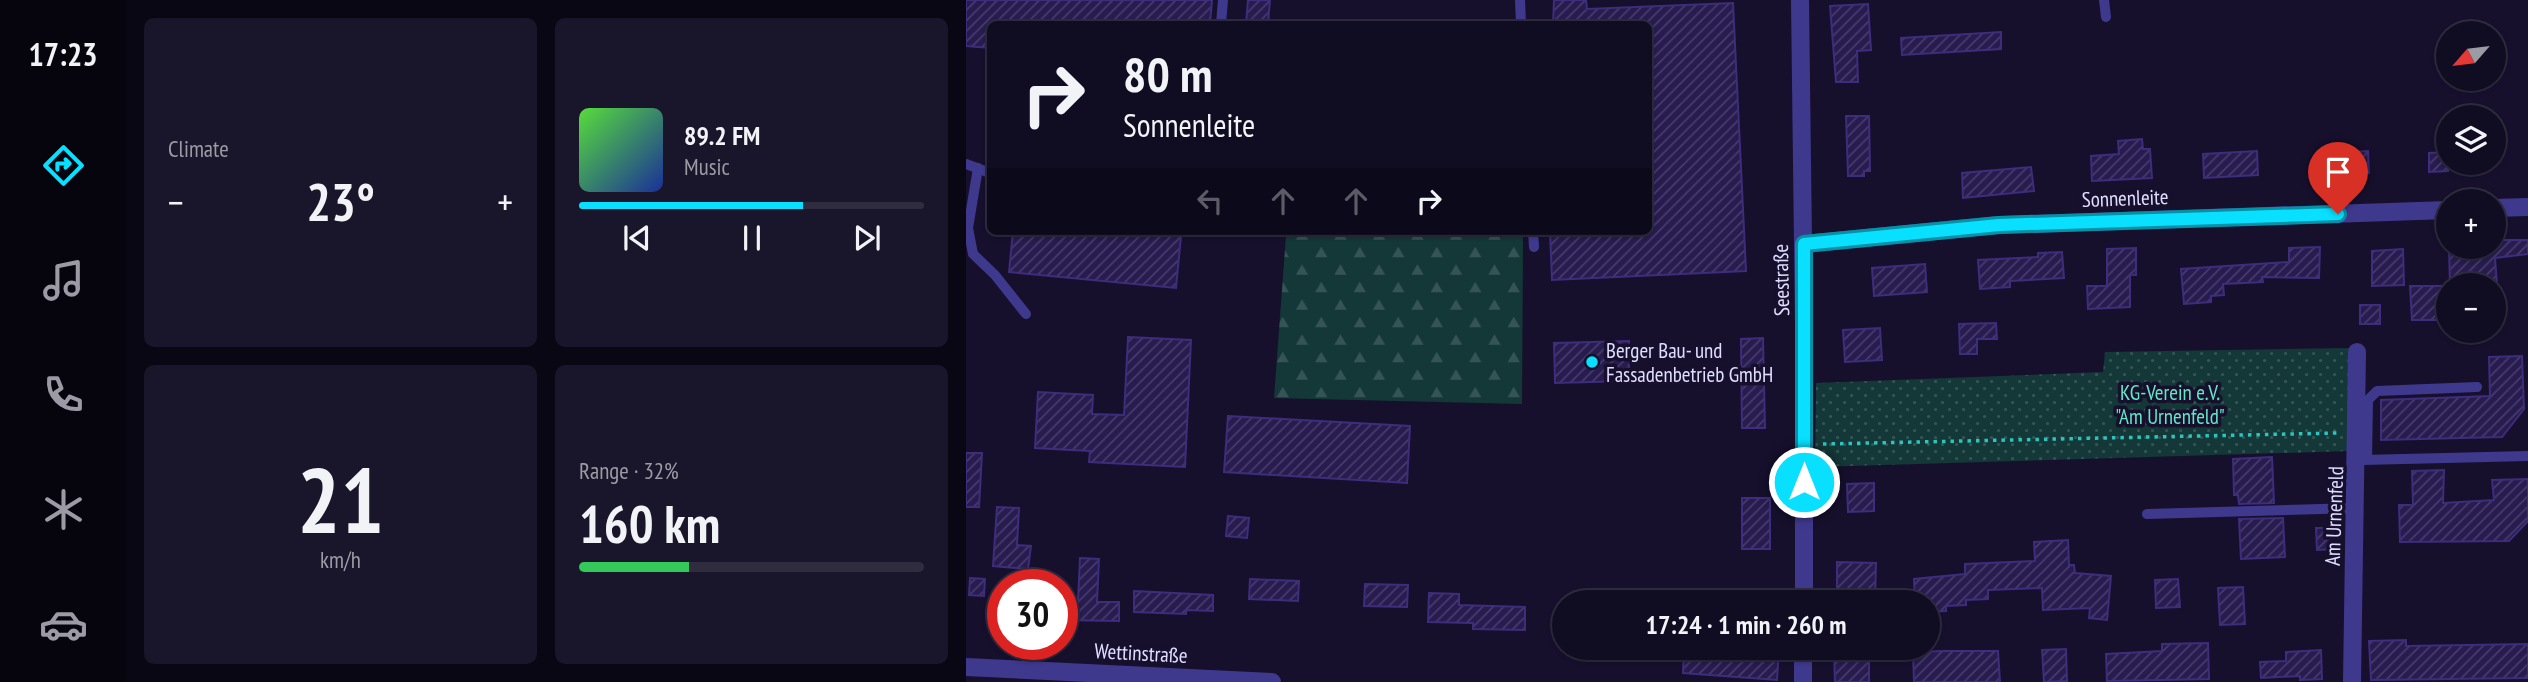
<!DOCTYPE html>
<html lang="en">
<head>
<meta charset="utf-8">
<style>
	:root { --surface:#100c22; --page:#19152a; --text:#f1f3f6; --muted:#9c9ba5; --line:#302c40; --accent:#09e0ff }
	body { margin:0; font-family:"PT Sans Narrow",sans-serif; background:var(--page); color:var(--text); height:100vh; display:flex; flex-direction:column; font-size:26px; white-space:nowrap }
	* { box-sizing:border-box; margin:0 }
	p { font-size:23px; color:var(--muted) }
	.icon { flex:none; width:38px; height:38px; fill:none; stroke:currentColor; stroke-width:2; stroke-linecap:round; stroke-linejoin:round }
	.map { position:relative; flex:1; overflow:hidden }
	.details { display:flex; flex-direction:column; gap:18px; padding:18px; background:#090713; width:840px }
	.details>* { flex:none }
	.guide { position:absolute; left:21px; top:21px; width:665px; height:214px; border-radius:10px; box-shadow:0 2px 5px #0004,0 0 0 2px var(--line); background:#100c22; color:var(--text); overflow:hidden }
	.needle { width:46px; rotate:242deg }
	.tools { position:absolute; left:1470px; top:21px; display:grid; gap:14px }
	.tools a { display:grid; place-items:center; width:70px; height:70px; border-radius:50%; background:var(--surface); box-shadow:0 2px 5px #0004,0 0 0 2px var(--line); font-size:35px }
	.speed { position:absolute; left:21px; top:569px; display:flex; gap:14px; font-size:35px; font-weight:700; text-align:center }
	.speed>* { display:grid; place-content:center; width:91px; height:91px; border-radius:50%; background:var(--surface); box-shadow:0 2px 5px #0004,0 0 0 2px var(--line); line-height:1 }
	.speed .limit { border:10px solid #d22; background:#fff; color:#111 }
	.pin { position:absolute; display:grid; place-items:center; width:60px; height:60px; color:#fff; margin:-72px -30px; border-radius:50% 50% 50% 0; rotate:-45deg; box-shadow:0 0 7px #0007 }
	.pin .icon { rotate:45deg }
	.me { position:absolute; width:77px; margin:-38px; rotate:0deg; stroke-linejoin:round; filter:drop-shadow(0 0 5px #0008) }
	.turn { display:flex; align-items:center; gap:24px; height:147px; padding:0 21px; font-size:32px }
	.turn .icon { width:91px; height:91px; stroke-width:2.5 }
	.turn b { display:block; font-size:49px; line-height:60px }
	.lanes { display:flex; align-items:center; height:66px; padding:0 21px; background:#0003; justify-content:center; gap:35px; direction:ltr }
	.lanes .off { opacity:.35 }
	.big { font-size:52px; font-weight:600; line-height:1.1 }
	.details .widget { flex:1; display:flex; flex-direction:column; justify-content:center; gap:10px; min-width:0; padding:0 24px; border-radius:10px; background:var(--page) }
	.details .dial { align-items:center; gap:0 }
	.dial b { font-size:91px; line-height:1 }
	.song { display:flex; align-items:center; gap:21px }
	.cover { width:84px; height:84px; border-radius:10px; background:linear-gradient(135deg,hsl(110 70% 55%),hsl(230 70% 35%)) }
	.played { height:7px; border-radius:4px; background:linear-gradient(90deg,var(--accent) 65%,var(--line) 65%) }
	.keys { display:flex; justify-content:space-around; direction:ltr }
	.heat { display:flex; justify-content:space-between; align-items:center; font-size:38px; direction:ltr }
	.charge { height:10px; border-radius:5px; background:linear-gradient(90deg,#34c759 32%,var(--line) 0) }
	.details .tiles { flex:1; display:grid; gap:18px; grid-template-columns:repeat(2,1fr) }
	.trip { position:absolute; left:586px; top:590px; width:388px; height:70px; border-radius:35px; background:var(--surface); box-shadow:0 2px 5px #0004,0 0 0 2px var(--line); font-weight:600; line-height:70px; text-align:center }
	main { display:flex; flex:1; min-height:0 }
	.dock { display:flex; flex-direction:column; width:126px; justify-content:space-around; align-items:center; background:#06050e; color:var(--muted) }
	.dock .icon { width:49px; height:49px }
	.dock .active { color:var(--accent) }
	.dock b { font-size:32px; color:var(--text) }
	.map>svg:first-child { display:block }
</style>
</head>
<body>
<main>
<nav class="dock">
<b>17:23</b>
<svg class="icon active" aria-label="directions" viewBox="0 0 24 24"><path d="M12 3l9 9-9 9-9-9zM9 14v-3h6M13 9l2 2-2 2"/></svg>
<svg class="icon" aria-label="music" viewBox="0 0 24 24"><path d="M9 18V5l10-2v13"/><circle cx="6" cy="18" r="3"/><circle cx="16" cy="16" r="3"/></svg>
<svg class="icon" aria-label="phone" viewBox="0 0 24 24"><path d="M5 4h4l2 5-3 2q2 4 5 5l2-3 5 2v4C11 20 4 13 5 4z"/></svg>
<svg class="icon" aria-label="climate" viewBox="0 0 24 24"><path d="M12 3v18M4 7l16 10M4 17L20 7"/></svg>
<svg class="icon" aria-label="car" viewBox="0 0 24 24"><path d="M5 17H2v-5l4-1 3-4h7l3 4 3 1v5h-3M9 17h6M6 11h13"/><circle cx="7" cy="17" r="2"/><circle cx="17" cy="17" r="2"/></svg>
</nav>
<section class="details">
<div class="tiles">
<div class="widget"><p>Climate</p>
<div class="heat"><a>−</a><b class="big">23°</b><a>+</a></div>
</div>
<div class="widget">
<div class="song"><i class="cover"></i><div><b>89.2 FM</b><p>Music</p></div></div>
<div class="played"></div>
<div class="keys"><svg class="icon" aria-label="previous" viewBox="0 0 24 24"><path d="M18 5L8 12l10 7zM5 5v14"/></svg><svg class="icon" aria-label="pause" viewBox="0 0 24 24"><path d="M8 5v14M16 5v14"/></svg><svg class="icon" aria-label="next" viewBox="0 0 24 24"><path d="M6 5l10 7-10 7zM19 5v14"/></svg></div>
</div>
<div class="widget dial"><b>21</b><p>km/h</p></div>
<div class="widget"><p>Range · 32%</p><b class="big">160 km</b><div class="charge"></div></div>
</div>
</section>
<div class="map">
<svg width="1562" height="682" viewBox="0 0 1562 682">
	<defs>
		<pattern id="grass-dots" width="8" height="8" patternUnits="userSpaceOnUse" patternTransform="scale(1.75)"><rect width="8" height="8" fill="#133837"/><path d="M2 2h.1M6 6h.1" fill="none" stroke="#355455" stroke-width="1.8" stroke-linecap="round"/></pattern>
		<pattern id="forest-firs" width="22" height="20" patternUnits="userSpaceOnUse" patternTransform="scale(1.75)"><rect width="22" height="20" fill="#133837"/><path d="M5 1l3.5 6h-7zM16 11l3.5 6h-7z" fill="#355455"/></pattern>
		<pattern id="building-hatch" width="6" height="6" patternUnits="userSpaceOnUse" patternTransform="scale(1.75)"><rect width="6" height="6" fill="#271b4f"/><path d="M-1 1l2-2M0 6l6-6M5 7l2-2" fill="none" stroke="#463c69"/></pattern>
	</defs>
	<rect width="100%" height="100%" fill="#16102d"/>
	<path fill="url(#grass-dots)" d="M1384 348 1383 451 849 467 850 383 1137 372 1139 352Z"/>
	<path fill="url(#forest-firs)" d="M557 234 556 404 308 398 320 236Z"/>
	<path fill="url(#building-hatch)" stroke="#3e2c7c" stroke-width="2" d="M0 0H246L244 24H24V48L0 46Z
		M282 0H304L302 24H280Z
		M588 0H620L621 9 767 3 780 271 586 280 584 231H682V24H587Z
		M902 4 905 50 891 51 892 82H870L864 6Z
		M1035 32V49L936 55 935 38Z
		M880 116H903L904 171H898V176H882Z
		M1176 139 1177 149H1184L1186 178 1126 181 1125 156 1153 154 1152 141Z
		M1291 151 1292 175 1238 178 1237 154Z
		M1402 151 1403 173 1358 175 1357 154Z
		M1482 152V171L1463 172V153Z
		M1065 167 1068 191 997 198 996 173Z
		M47 231H167L215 236 210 288 43 272Z
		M1528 240H1562V254L1529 258 1531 285H1484L1483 247H1528Z
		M1354 247 1353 278 1296 277 1297 282 1257 284 1258 295 1245 296V302L1218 304 1215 269 1323 262V248Z
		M1170 248V275H1164V307L1122 309 1121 286H1141V249Z
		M1437 249 1438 285 1406 286V251Z
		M1096 252 1098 278 1044 281V287L1014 289 1012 260 1072 257V253Z
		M959 264 961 292 908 296 906 268Z
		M1444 286H1476L1477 320H1446Z
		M1394 305H1414V324H1394Z
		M1030 323 1031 339H1011V354H994L993 324Z
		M914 328 916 360 879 362 877 330Z
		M162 337 225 340 219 467 123 462 124 451 69 448 72 392 127 395 126 414 158 415Z
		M797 338 799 428H776L775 339Z
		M663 341V381L589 383 588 343Z
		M1556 356 1558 409 1536 437 1415 440V400L1524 396 1523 357Z
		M262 416 444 426 441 483 258 472Z
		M0 453H16L13 507H0Z
		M1306 457 1308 503 1273 504 1272 495H1268L1267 459Z
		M1478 470 1477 503 1528 500 1526 480 1562 479V521L1543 541 1434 542 1433 505H1447L1446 471Z
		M908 483V511L882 512 881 484Z
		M776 498H804V549H776Z
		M31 507 53 508 51 545 65 546 62 569 27 566Z
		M262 516 283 518 281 538 260 536Z
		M1317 518 1319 557 1275 559 1273 519Z
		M1350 528H1369L1370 549 1351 550Z
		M1102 540 1103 565H1108L1109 573 1145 576 1141 620 1123 618 1124 608 1077 610 1076 588 1022 590V599L1000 600V605L980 606V611L962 612V602H949L948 579 999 574V564L1069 561 1068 542Z
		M114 558 133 559 131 602H153V621L96 620V601H112Z
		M871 562 910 563 909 602H871Z
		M4 578 19 579 18 596 3 595Z
		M284 579 333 581 332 601 283 599Z
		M1212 579 1214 607 1190 608 1189 580Z
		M399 584 442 585 441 607 398 606Z
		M1277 587 1279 624 1254 625 1252 588Z
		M168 591 247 595V611L220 610V614L168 612Z
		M463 593 493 594V605L559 607V630L507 629V623L462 622Z
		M1440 640V646L1562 644V678L1405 680 1403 641Z
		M1242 643 1243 679 1141 681 1140 654 1196 651V644Z
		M718 648H813L811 680 717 673Z
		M1100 649 1101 681 1078 682 1076 650Z
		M1355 650 1356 679 1334 680V676L1295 678 1294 662 1320 661V652Z
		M978 651H1032L1034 682H948L947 652Z
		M903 652V682H869L868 653Z"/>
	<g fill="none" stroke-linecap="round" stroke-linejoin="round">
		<path stroke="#2bc5bf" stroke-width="3.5" stroke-dasharray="3.5 5" stroke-linecap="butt" d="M857 444 1371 433"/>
		<path stroke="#3f398e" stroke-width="10" d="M554 0 555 24
			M1138 0 1140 17
			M255 24 257 0
			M0 164 24 173
			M12 168 2 228 7 254 29 275 60 314
			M567 231 568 247
			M1396 460 1562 456
			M1401 460 1402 400 1411 391 1511 387
			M1181 514 1391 508"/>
		<path stroke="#3f398e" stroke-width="18" d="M834 0 838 325V602
			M1528 208 1562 207
			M838 244 1033 225 1482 210
			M0 667 306 682
			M837 682V648
			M1386 682 1391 352"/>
	</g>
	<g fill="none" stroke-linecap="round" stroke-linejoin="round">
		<g stroke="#0692a6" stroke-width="18">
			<path id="route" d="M838 482V244L1033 225 1372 214"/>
		</g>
		<use href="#route" stroke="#09e0ff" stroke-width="12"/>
	</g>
	<circle fill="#09e0ff" stroke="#16102d" stroke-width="2.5" cx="626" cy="362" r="7"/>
	<g text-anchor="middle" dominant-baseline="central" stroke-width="7" stroke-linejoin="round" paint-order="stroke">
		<g font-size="21" fill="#e1ddff" stroke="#16102d">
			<text transform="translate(1159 198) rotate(-2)">Sonnenleite</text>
			<text transform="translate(815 280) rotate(-91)">Seestraße</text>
			<text transform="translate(1368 516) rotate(-88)">Am Urnenfeld</text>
			<text transform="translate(175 653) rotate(3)">Wettinstraße</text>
		</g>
		<g font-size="21" fill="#e1ddff" stroke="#16102d" text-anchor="start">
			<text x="640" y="350">Berger Bau- und<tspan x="640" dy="24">Fassadenbetrieb GmbH</tspan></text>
		</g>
		<g font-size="21" fill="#61e7c9" stroke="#16102d">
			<text x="1204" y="392">KG-Verein e.V.<tspan x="1204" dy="24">"Am Urnenfeld"</tspan></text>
		</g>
	</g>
</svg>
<div class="tools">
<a><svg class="needle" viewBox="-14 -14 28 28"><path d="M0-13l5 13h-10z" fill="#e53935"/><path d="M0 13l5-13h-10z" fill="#9c9ba5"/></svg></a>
<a><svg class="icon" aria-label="layers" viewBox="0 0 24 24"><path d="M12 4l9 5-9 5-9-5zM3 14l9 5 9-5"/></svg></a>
<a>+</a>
<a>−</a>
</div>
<div class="speed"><div class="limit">30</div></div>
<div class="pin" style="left:1372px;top:214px;background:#d93025"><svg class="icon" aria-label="arrive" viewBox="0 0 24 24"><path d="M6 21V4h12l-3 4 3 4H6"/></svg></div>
<svg class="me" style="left:838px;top:482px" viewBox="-20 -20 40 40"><circle r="17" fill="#09e0ff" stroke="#fff" stroke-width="3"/><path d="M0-11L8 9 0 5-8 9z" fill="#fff"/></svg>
<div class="trip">17:24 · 1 min · 260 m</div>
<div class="guide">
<div class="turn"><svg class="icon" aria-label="right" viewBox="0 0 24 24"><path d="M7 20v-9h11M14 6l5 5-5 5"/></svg><div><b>80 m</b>Sonnenleite</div></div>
<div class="lanes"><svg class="icon off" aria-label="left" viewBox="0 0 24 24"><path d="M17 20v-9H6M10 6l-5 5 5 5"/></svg><svg class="icon off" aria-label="ahead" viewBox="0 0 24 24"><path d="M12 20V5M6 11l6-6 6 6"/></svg><svg class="icon off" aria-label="ahead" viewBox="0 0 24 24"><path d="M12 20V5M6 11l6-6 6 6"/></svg><svg class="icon" aria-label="right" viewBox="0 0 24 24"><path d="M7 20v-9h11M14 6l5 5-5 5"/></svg></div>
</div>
</div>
</main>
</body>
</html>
